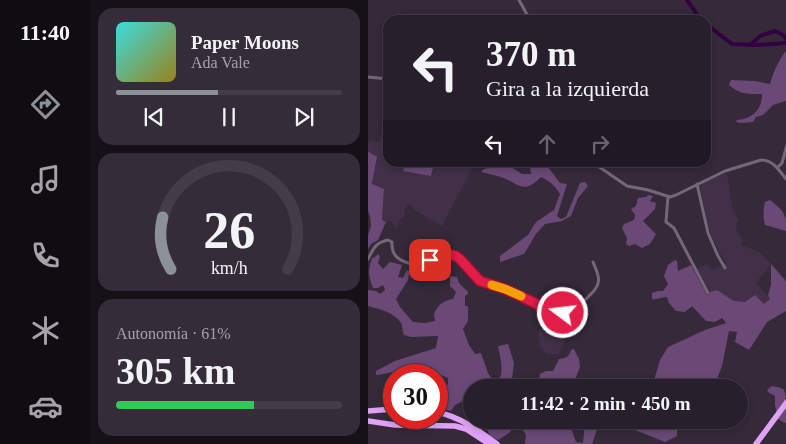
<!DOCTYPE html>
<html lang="es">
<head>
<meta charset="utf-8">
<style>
	:root { --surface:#281f2c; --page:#342c38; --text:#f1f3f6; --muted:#a5a2a9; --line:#443d48; --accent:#8c9099 }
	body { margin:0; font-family:"Times New Roman",serif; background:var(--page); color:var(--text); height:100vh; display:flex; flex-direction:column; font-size:19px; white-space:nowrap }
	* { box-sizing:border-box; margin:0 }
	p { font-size:16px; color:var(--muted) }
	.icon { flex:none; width:28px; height:28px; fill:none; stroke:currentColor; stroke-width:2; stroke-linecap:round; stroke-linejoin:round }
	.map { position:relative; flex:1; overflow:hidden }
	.details { display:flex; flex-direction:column; gap:8px; padding:8px; background:#161118; width:278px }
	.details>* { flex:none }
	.guide { position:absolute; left:15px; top:15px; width:328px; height:152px; border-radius:15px; box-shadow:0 2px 8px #0003,0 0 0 1px var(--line); background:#281f2c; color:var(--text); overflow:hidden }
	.speed { position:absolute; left:15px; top:364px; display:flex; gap:10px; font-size:25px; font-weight:700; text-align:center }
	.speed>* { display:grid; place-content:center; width:65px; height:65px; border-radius:50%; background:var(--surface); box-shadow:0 2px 8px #0003,0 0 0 1px var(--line); line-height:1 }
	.speed .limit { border:8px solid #d22; background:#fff; color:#111 }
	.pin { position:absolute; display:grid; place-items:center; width:42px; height:42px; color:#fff; margin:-21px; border-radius:10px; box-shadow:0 2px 8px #0006 }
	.me { position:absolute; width:55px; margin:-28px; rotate:285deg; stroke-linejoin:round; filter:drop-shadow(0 0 4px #0008) }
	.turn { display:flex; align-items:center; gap:18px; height:105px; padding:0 20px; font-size:22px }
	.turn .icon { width:65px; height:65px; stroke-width:2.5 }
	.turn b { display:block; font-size:35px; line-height:42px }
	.lanes { display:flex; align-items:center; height:48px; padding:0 20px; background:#0003; justify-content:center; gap:25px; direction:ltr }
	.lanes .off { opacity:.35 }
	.big { font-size:38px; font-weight:700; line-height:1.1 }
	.details .tile { flex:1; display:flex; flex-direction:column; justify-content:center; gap:8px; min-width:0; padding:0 18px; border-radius:15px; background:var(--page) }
	.details .dial { align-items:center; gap:0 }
	.dial svg { height:130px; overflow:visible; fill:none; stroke:var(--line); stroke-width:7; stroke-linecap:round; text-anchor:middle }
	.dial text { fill:var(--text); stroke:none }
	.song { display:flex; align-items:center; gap:15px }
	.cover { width:60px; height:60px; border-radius:8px; background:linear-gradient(135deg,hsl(180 70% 55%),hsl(50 70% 35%)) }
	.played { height:5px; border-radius:2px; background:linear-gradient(90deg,var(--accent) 45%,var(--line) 45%) }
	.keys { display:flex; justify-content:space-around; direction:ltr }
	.charge { height:8px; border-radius:4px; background:linear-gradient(90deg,#34c759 61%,var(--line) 0) }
	.trip { position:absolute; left:95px; top:379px; width:285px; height:50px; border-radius:25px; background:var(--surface); box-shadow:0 2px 8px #0003,0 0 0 1px var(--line); font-weight:700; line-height:50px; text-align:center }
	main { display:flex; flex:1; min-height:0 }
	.tab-bar { display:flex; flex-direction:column; width:90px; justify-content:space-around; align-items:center; background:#100c12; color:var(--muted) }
	.tab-bar .icon { width:35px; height:35px }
	.tab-bar .on { color:var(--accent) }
	.tab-bar b { font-size:22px; color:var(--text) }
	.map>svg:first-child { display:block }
</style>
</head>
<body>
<main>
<nav class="tab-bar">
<b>11:40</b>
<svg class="icon on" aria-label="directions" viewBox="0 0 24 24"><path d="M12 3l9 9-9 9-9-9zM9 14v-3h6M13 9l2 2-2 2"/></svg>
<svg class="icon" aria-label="music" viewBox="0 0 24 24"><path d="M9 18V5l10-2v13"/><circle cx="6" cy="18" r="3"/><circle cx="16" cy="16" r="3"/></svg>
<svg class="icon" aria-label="phone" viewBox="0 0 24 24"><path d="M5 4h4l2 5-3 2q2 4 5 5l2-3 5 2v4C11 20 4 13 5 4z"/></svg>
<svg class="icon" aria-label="climate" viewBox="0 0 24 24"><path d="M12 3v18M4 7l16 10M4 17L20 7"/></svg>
<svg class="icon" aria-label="car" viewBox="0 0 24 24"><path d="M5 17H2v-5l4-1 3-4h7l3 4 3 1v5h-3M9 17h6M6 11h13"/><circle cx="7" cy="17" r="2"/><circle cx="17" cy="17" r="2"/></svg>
</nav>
<section class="details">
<div class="tile">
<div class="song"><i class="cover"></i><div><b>Paper Moons</b><p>Ada Vale</p></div></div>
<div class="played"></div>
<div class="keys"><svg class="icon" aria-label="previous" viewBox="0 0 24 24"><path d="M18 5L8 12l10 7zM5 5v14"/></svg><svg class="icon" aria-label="pause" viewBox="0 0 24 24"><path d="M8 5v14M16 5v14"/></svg><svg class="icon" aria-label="next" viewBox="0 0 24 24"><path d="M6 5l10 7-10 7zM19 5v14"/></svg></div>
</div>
<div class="tile dial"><svg viewBox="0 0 100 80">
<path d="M14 69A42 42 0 1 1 86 69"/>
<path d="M14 69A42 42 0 0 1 9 37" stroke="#8c9099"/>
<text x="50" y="56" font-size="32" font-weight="700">26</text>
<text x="50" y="72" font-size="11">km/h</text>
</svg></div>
<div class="tile"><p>Autonomía · 61%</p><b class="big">305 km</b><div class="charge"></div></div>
</section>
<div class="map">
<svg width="419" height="444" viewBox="0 0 419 444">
	<rect width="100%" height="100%" fill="#35293a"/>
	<path fill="#413047" d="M20 116V162H67L72 164 73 162 107 163 74 226 46 210 45 206 39 204 36 213 37 216 32 220 28 229 23 221 18 222 14 221 16 189 4 185 9 156 5 155 0 151V143L3 140 11 142 16 124 14 119Z
		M359 173 364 208 371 221 368 224 369 232 375 241 373 245 392 252 403 264 388 283 402 299 396 305 366 301 349 290 342 292 329 269 339 264 344 270 358 263 351 252 340 227 332 187 333 183Z
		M206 310 208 317 197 325V341L191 354H178L173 347 171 341 170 333 180 320 177 315 179 314 195 315Z"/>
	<path fill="#6a4976" d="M418 51V101L405 105 395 115 388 117 385 122 373 123 368 122 369 120C384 119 394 110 394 94 380 94 373 95 361 85L363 80 387 81 402 84C406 71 410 61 418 51Z
		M0 151 5 155 9 156 4 184 16 189 14 220 18 222 10 240 3 244 0 249V235L3 226 2 216 0 211Z
		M135 162 154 174H163L162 167 160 163H173L180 167 192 183 199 184 189 216 193 219 198 217 212 183 217 182 220 186 210 198 203 216 194 221 177 224 168 234 156 254 132 262V256L160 235 168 222 186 210 192 194C187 186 182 181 173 177 155 195 152 184 133 177 127 175 120 174 113 172L116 169 121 168 118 163Z
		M37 163H66L63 176 35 171Z
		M280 195 285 196 282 201 288 203 287 209 275 221 288 234 282 244 274 248 267 244 261 246 258 244 259 238 254 228 256 224 266 220 267 215 263 209 268 206 270 198 278 197Z
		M402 200C415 211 419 213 418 231L397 225C395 217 395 210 397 202Z
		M10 254 12 257 10 263 15 269 22 262 34 265 30 277 35 278 39 270 42 271 40 280 28 299 32 307 45 322 57 323 67 321 66 314C70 305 74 301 85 299L88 292 82 286V276L89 277 91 283 100 292V294L97 296V306H100V321L95 329 101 345 107 354 113 353 120 373 123 378 130 382C137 370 132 359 130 346L140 344 146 363 143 387 104 388V406L95 401 87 405 83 411 69 407V395C76 389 81 389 80 378L61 370 52 373 49 372 51 367 46 364 41 369C29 370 20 374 8 375V371L27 361 68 348 70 336 43 337 36 335C34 331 35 326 33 323 26 312 11 309 0 306V290L8 291 12 294 17 290 15 285 10 288H5C0 276 0 270 4 258L7 257Z
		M307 260 309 261 310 271 323 265 339 295 342 294V292L349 290 366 301 377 302 387 295 396 304 402 299 400 296 403 284V264L418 281V311L399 322 381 350 367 342 369 332 361 331 354 366 347 384 355 387H284L292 360 300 347 337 330 358 323 354 318 347 322 338 321 324 306 317 312 308 311 301 303 299 297C294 297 290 300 284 299V293L290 291H295L300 284 296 276 300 265Z
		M206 349 211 359 212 367 208 377 209 387H170L172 374 178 371H185L191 359C198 358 201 357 203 350Z
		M404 386C408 387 413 387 416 390 419 396 418 415 418 423L415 422 410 419 407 405V396L400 392 399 390Z
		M115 420H197L196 421 202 425 208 442 215 443 217 423 227 420 231 424 224 444H157L158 435 151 425H148L141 433 130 440 122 436Z
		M262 420H309V436L297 442 267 430 260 422Z"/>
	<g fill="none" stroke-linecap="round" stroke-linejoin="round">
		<path stroke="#330041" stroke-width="4" d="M319 0 333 20
			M338 24 364 44 389 45 419 43
			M382 45 392 36 407 31 415 35 419 39"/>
		<path stroke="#75677a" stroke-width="3" d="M151 0 162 20
			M0 77 20 79
			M224 162 259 186 280 190 302 197 308 195 357 171 393 160C406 160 411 171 419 180
			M409 168 414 163 419 145
			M329 184 340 233 350 256 357 268
			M300 196 298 222 306 228 340 293
			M0 259C6 248 7 243 20 240L24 242C23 257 32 261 46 265 56 262 76 251 86 255 98 260 102 275 113 281 122 287 138 290 149 294 155 297 161 299 166 302 171 305 176 311 182 313 197 316 212 306 222 295 235 283 231 276 225 262"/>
		<path stroke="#dfa2f5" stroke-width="5.5" d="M0 411 26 409
			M69 412C92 417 110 430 129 444
			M0 421 27 425 87 426 98 429 121 444
			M41 424 46 422 47 418
			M388 444 419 402"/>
	</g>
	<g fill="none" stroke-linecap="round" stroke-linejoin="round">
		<g stroke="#92132f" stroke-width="12">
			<path id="route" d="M62 260 79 254 88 256 92 259 112 281 137 289 167 303 180 312 195 313"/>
		</g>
		<use href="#route" stroke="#e11d48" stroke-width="9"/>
		<path stroke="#f59e0b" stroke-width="9" d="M124 285 137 289 153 296"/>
	</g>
</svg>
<div class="speed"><div class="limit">30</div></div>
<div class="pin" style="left:62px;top:260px;background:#d93025"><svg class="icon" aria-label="arrive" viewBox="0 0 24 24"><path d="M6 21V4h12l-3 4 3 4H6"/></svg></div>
<svg class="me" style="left:195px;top:313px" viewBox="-20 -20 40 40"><circle r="17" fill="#e11d48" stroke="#fff" stroke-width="3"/><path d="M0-11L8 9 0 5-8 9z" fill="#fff"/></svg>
<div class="trip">11:42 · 2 min · 450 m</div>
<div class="guide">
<div class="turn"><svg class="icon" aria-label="left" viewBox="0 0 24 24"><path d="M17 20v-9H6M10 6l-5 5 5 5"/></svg><div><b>370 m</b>Gira a la izquierda</div></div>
<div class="lanes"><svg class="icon" aria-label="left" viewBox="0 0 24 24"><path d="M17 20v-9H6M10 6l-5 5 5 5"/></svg><svg class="icon off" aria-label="ahead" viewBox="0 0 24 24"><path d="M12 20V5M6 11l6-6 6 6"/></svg><svg class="icon off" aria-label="right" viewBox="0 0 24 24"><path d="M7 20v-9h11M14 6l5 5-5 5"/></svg></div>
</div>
</div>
</main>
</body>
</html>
